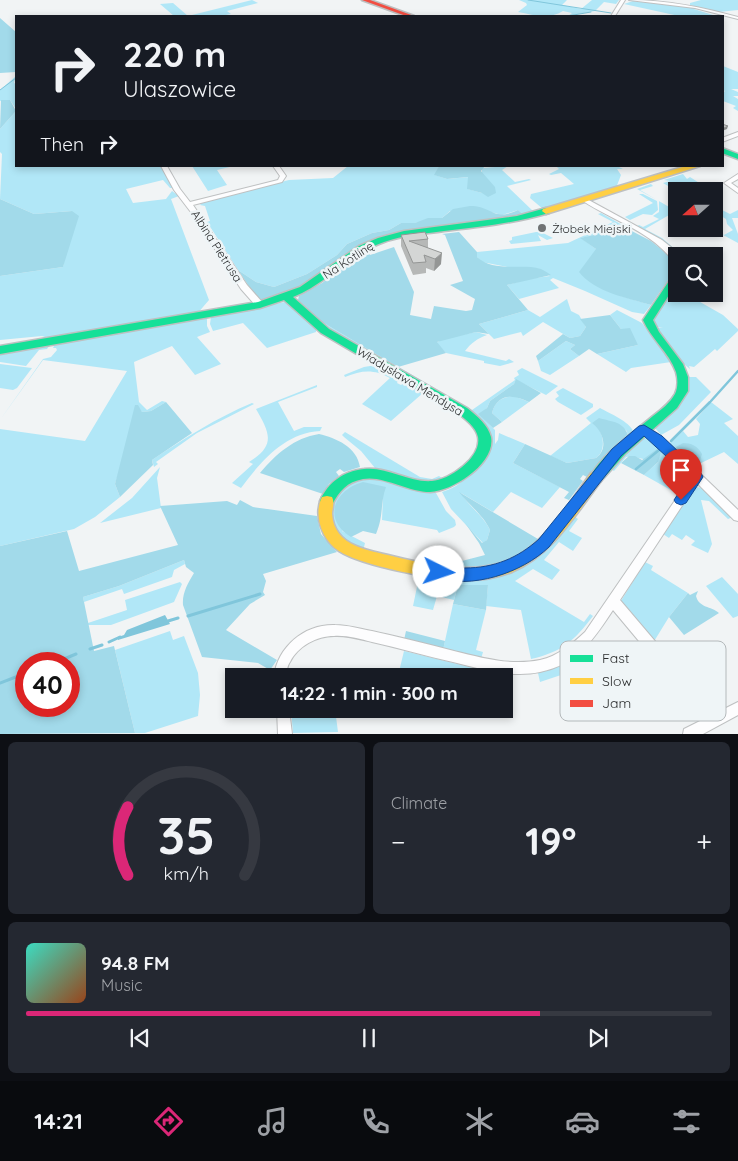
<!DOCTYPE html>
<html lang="en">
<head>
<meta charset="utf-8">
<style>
	:root { --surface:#171b24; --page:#242831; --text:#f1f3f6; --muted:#9ea1a6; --line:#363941; --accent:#db2777 }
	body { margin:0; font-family:Quicksand,sans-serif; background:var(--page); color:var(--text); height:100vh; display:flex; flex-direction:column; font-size:19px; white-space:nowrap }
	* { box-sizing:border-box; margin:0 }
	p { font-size:16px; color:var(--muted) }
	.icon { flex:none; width:28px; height:28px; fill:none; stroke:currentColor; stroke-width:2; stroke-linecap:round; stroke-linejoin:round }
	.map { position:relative; height:734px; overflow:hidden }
	.sheet { display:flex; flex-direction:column; gap:8px; padding:8px; background:#0d0f14; flex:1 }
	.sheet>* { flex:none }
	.banner { position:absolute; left:15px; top:15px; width:709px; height:152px; border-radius:0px; box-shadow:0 2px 8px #0003; background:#171b24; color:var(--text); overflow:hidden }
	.needle { width:32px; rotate:249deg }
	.controls { position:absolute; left:668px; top:182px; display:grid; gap:10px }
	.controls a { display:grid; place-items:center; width:55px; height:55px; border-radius:0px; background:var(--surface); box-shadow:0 2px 8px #0003; font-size:25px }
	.speed { position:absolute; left:15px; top:652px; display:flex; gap:10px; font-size:25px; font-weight:700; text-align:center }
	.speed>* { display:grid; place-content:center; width:65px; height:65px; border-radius:50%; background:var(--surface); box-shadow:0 2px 8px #0003; line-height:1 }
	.speed .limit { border:8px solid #d22; background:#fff; color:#111 }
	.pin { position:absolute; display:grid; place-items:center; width:42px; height:42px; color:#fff; margin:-51px -21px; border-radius:50% 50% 50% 0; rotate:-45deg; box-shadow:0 0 5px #0007 }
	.pin .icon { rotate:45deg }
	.me { position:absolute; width:55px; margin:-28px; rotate:94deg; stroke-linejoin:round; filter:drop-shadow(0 0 4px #0008) }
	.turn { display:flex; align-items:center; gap:18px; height:105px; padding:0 25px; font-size:22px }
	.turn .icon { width:65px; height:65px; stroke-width:2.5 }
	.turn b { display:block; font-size:35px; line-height:42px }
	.then { display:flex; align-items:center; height:48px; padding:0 25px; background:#0003; gap:10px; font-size:19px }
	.big { font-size:38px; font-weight:800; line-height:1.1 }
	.sheet .tile { flex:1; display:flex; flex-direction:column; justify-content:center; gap:8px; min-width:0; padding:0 18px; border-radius:8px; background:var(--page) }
	.sheet .dial { align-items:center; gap:0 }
	.dial svg { height:130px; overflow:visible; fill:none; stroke:var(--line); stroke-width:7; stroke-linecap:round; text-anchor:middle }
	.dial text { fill:var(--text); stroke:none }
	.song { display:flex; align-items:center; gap:15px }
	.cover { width:60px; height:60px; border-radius:8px; background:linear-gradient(135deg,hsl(170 70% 55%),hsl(20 70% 35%)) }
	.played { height:5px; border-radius:2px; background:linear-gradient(90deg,var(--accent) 75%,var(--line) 75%) }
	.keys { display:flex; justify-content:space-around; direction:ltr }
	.heat { display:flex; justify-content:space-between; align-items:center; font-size:28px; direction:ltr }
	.sheet .tiles { flex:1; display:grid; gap:8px; grid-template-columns:1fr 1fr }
	.tile:last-child { grid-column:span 2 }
	.trip { position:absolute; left:225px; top:668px; width:288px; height:50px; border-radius:0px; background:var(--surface); box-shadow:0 2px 8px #0003; font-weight:800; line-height:50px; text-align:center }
	.menu { display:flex; height:80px; justify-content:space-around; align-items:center; background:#090b0e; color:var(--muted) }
	.menu .icon { width:35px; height:35px }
	.menu .current { color:var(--accent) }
	.menu b { font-size:22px; color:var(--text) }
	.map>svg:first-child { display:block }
</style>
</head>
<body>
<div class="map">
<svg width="738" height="734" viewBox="0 0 738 734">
	<rect width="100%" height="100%" fill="#f1f4f5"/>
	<path fill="#b1e7f7" d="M252 0 258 3 227 11 231 14 221 16H174L160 4 173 3 188 16Z
		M519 0H567L562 5 581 9 592 0H619L616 4 604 2 595 11 568 16 572 13 563 11C548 20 534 15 518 12L527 5 526 3Z
		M701 0H738V10L719 12 690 5V3Z
		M633 1 695 8 694 9 716 16H679L624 4Z
		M723 66 738 72V89H731L738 92V96H733L738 99V111L733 108 736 106 723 101V91L725 92 723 88Z
		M16 76 14 83 16 84V109L10 100 0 101V90Z
		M16 111V166H162L173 188H170L163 180 126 189 133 203 166 199 172 191 179 196 171 199 209 300 197 314 48 338 42 336 0 340V276L63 267 72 211 34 214 0 199 2 154 0 152V129Z
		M192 166H234L217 170 227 185 208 191Z
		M348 166H439L435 175 447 179 469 177 468 189 482 193V168L508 166 502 170 515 182 529 179 531 180 507 186 534 212 524 215 518 210 502 215 491 212 450 211 442 218 415 223H401L389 230 372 233 347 244 337 255 307 274 274 287 256 282 238 270 207 222 210 221 205 206 200 205 204 201 289 180 333 178Z
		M556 166H617L623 169H617L621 175 616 188 543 209 530 198 531 194 574 184 561 173 551 175 549 174 559 169Z
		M683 174 687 179 690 177 704 186C685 192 681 194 663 183L670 181 664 180Z
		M651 184 653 186 640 190 676 211 645 229 662 238 683 256H679L674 251 636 227 639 225 643 227 659 219 653 216 659 212V201L637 189Z
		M639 194H643L657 201 658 210 652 215 643 214 630 220 625 217 653 203Z
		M714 206 730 214 738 210V218H732L738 234V243L712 229H714V227L715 230 724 235 733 230 727 224 726 219 714 212Z
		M601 213 633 231 626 228 581 238 596 249 621 296 651 305 644 314 632 312 585 291 553 278 550 280 559 288 519 299 507 285 528 279 550 276 540 269 513 268 482 262 477 257V252L568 243 613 222 598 214Z
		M536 232H541L553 238 547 240 538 235 541 241 511 244 509 241 512 240V237Z
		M676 284V294H686L723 315 738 329V331L717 351 715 349 694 367 689 366 690 369 685 365 656 328 663 327H656L653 320Z
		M567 299 571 311 579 315 586 327 580 336 570 338 543 322 523 336 521 332 494 339 479 324 528 310 540 317Z
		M285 302 316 329V332L267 348 243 323 213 331 210 324 211 317Z
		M299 302 322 322 472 410 515 380 514 378 519 375 517 371 522 368 558 386 546 395 516 380 514 384 490 401 487 408 480 415 495 430V444L498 440 499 433 525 444 513 463 560 487 542 508 511 492 493 512 461 493C469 507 483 515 490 530L487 540 483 543 451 509 442 492C474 483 476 456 486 428L336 333 298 303Z
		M617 310 642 323 671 362 631 368 626 372 597 354 638 345 621 329 610 315Z
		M207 318V326L210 332 197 337 221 364 195 375 172 346 134 362 139 402 147 410 162 401 166 402 151 411 142 412 139 409 115 484 120 497 95 517 74 529 0 546V429L85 441 127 371 43 360 0 420 43 359 51 357 57 350 56 348H53L55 344Z
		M476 332 487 335C478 338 471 343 465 351L506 361 509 359 514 362 500 366 484 363V361L446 353 436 343 443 339Z
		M566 341 575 345 570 349 579 356 550 375 541 371 538 361Z
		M50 345 47 349 39 350 26 366 0 362V353Z
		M0 364 32 368 17 388 13 390 0 388Z
		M376 365 399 379 397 383 401 385 405 382 423 393 391 421 362 404 390 378C374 369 362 370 345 377L344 375 364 367Z
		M689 377H696L711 392 679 425 661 435 655 428 662 421Z
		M317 385V387L278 402 294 431 304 427H322L320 431C285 433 261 461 241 488L232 483 253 464 249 462C277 445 269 432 256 409Z
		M563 388 593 404V407L581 415 558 402 555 399 559 396 556 392Z
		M514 396 529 402 502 422 492 413C495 401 502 397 514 396Z
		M711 402 733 419 724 423 738 436V464L724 452 699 464 700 457 677 452 669 444 683 431 688 437 698 435 700 424 696 419Z
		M252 403 254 404 197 433 156 462 158 464 154 467 152 460C185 438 216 418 252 403Z
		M600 408C609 413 630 422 633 431L628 435 626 430 597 426C604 435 606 451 596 458L567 463 550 456 591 423 586 418Z
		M345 432 420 477 432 479 439 476 446 481 429 483 375 468 361 451 344 437 342 435Z
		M645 436 652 439 685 473 684 480 676 493 644 475 658 462C647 461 637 456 626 457L614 471 609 468Z
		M160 467 157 478 161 508 100 523 132 498Z
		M363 477 436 493 446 511 455 520 456 525 454 527 439 533 437 530 382 520 383 496 342 531 365 543 363 551C348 544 330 533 330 513 330 506 336 497 339 490Z
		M695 487 703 488 733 517 728 519 709 501 701 500 712 544 708 553 691 545 695 541 686 535 682 540 672 534 669 538 663 534Z
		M574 516 578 519 569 531 582 538 573 551 559 542 544 560 560 570 552 580 533 569 515 581 584 622 590 614 593 616C574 641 562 652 531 659L521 610 486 606 488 585H458L454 600 437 596 433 610 413 606 418 582 438 584 439 578C474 585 514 579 541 555 554 544 564 529 574 516Z
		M184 560 185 564 174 570 172 577 124 594 122 589 84 602 83 597 119 586Z
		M645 562 653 566 651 570 688 593 669 617 653 643 619 604Z
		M722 577 738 594V616L733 618 706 586Z
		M180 582 182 584 174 602 111 625H88V623L127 610 125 600Z
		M453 604 486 610 476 650 483 652 481 659 443 650Z
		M170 631 173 640 184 636 198 673 200 695 198 716 145 733H135L115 650Z
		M404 651 499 674V676H398Z
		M569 663 573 671 540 682 538 673Z
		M291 709H335L338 732 293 733Z"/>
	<path fill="#a2daea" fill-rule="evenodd" d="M0 18 16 32V72L0 73Z
		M1 100H10L16 111 0 129Z
		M439 166H485L481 171 495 187 496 193 488 197 482 193 467 189 468 177 447 179 434 175Z
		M0 199 34 214 72 211 79 216 63 267 0 276Z
		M470 206C493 206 493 222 518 210L524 215 384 237C353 246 336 264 310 281 296 290 279 295 263 301L256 297 238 270 256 282 274 287 307 274 337 255 347 244 372 233 389 230 401 223H415L428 218H442L453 209Z
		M626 228 651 241 671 257 673 273 651 305C628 298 594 292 579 272L596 249 580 238Z
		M459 232 477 252V257C494 273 522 263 541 269 545 271 548 273 551 275L507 285 528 310 479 324 489 334 476 332 437 342 446 353 398 367 322 322 298 300 299 296 322 283 367 250 370 255 394 247 414 292 410 315 431 319 434 306 466 311 472 310 475 299 450 285 463 281 445 235 442 234Z
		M610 315 621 329 630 328 638 345 597 354 589 349 579 356 570 349 575 345 566 341 538 361 536 356 563 334 570 338 580 336 586 327 580 319Z
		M516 379 541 393 529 402C514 394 497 393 492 413L502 422 493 428 478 414 487 408 490 401 514 384Z
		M166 402 192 433 152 460 153 465 120 497 115 484 135 405H138L142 412 151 411Z
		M599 418C612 422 623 421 628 435L587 477 583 475 580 479 583 481 569 500 564 498 569 492 513 463 525 444 567 463 596 458C609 449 603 431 592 423Z
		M319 434C336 438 357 447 360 467L344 472 340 469 336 472 339 476 329 484 323 494 260 473C276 454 294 438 319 434Z
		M683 443C691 443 698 446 702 454L699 464 693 466 677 452 676 447Z
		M657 449 661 452 658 462 644 475 621 463 629 456H635L642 460Z
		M363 482 386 487C380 503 384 515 376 534L363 531 351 537C322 519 334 490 363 482Z
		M459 492 538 539C510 567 481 567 445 568L458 562 485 555 479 543 465 523 482 543 487 540 490 530C484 516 469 505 459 492Z
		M240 500 253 507 317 516 321 534 337 552 263 574 266 581 263 592 265 595 250 604 226 630 277 660 270 670 258 663 202 657 183 605C182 593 188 583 194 573L186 567 184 560 119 586 83 597 94 651 114 646 135 733 0 734V546L67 531 79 571 178 545 160 506 227 501 237 505ZM26 664H69V706H26Z
		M458 585H488L486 610 453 604Z
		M698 591 696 596C699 608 711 606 719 613L684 635 669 617 688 593 690 595Z
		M406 631 445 641 443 650 404 640Z"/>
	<path fill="#80c6db" d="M165 615 170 624 118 640V637L124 635 127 630Z"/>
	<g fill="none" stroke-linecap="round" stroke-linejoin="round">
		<path stroke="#80c6db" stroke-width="1" d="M528 0 611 13
			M568 16 591 12
			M0 90 16 78"/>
		<path stroke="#80c6db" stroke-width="2.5" d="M711 401 738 371
			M671 441 710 402
			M636 469 659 450"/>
		<path stroke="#80c6db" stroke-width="3" d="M188 616 260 594
			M168 621 178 618
			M109 642 120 637
			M90 649 102 645
			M52 664 76 654
			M0 683 26 673"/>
		<g stroke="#bec0c1" stroke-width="2">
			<path id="street" d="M621 0H625L615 16H611Z
				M629 0C667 0 702 7 738 17V19L695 8Z
				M738 132V136L722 142V138Z
				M161 166H167L180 189 190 202 278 180 280 176 273 166H279L286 176 282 182 193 205 247 285 263 303 264 305 263 307H257L241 289 190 211 174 190Z
				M738 174V179L731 183 738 188V193L724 183Z
				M585 198 662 240 672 248 678 256H676V261H673C651 231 613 221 583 201V199Z
				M644 425 661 436 738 510V521L734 520 697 483 620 600 716 713 738 702V715L703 734H683L684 729 704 719 613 610C593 640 578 664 540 672 511 678 481 669 453 662 426 656 399 648 372 642 360 639 346 635 334 636 317 636 298 646 290 662 287 666 287 671 286 676H274C278 647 304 624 335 625 347 625 361 629 372 631 400 637 427 644 454 651 482 658 511 666 540 660 558 656 572 644 585 632L691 477 655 442 641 431 639 429 641 427Z
				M277 709H289L292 734H278Z"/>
		</g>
		<g stroke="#bec0c1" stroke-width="3">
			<path id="fast" d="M722 148 738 154V159L722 153Z
				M546 208 549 209V213C515 223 480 227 444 231 424 234 403 235 384 242 350 254 326 284 293 297L329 329 467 408C477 416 488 425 491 437 496 463 453 491 430 492 408 492 383 475 363 479 347 482 339 491 332 505L327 506 322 505 320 501C328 482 344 471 364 469 386 466 410 483 432 481 450 480 482 457 478 437 476 427 466 420 459 414L321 333 284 300 260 308 0 354V346L258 302 300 287 359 246 378 238 404 231 517 216Z
				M676 274V284L653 320 659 332 683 364 688 377V391L677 408 625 454 601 481 596 482 591 481 590 477C602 454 633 433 653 416 661 410 670 403 675 394 678 388 678 379 676 372 669 352 651 339 643 320L673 275Z"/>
		</g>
		<g stroke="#bec0c1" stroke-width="3">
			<path id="slow" d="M686 166H700L549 213 546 214 542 211 543 209Z
				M596 472 601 473 602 477 601 481C575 515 553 554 512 572 499 577 485 580 471 580 443 582 362 566 339 551 322 540 313 515 322 497L327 496 332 497C335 503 332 508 332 514 333 530 342 540 356 546 367 551 380 553 392 556 436 567 489 579 528 549 554 529 572 499 591 473Z"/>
		</g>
		<g stroke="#bec0c1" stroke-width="3">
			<path id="jam" d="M362 0H370L414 16H406Z"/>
		</g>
		<use href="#street" fill="#fdfdfe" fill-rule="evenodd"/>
		<use href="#fast" fill="#16e098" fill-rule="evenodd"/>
		<use href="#slow" fill="#ffcf43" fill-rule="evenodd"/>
		<use href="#jam" fill="#f24e42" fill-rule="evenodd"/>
	</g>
	<path fill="#b6b8b7" d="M401 235 428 239V248L441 264 434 271 426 268V273L413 275 401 246Z"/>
	<path fill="#949695" d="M728 126 727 129 722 131V129Z
		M442 253 441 264 434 271 435 259Z"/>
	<path fill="#d4d6d5" stroke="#949695" d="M722 124 728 126 722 129Z
		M425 232 428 239 409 241 442 253 435 259 424 255 426 262 413 263 401 235Z"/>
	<path fill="#1a73e8" stroke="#114b97" d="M644 425 662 436 701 473 703 477 686 503 681 505 676 503 674 500 689 477 644 436 621 456 549 547C522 573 471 590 434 577L432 572 434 568C444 564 455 568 465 568 494 568 518 558 539 539L612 449 639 426Z"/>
	<circle fill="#707374" stroke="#eff5f7" stroke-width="2" cx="542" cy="228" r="5"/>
	<g text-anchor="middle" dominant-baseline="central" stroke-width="5" stroke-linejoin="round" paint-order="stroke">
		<g font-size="12" fill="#2b2d2e" stroke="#eff5f7" text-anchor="start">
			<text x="552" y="228">Żłobek Miejski</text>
		</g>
		<g font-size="12" fill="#2b2d2e" stroke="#eff5f7">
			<text transform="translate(217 246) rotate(57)">Albina Pietrusa</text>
			<text transform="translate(348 260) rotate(-33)">Na Kotlinę</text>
			<text transform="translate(410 381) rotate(31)">Władysława Mendysa</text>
		</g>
	</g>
	<rect x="560" y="641" width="166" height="80" rx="8" fill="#eff5f7" stroke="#b4b9bb" stroke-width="1"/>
	<rect x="570" y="655" width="23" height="7" fill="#16e098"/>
	<rect x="570" y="678" width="23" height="6" fill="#ffcf43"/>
	<rect x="570" y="700" width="23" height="7" fill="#f24e42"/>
	<g font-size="14" fill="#2b2d2e">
		<text x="602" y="663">Fast</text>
		<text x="602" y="686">Slow</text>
		<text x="602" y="708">Jam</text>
	</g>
</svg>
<div class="controls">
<a><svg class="needle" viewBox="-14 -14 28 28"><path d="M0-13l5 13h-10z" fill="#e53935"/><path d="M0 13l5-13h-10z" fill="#9ea1a6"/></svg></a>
<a><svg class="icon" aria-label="search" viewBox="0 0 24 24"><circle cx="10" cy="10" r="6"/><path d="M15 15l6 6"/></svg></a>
</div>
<div class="speed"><div class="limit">40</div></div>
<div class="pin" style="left:681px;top:500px;background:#d93025"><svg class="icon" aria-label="arrive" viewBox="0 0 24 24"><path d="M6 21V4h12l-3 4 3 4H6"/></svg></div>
<svg class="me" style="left:439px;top:572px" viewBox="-20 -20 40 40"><circle r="19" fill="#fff"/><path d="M0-13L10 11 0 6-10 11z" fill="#1a73e8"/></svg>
<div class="trip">14:22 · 1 min · 300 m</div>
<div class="banner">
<div class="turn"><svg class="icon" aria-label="right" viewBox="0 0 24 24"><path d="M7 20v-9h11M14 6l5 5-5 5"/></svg><div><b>220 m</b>Ulaszowice</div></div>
<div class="then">Then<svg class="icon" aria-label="right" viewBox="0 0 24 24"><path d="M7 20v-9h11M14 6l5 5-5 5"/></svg></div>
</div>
</div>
<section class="sheet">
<div class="tiles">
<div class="tile dial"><svg viewBox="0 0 100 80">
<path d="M14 69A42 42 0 1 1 86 69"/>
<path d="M14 69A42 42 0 0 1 14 27" stroke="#db2777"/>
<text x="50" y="56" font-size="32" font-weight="700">35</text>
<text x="50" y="72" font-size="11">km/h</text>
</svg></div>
<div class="tile"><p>Climate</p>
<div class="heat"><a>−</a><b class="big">19°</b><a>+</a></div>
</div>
<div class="tile">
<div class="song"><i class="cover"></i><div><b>94.8 FM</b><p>Music</p></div></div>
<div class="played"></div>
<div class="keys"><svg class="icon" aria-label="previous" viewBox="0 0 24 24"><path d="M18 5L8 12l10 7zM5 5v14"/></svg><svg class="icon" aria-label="pause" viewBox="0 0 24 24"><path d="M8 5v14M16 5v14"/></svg><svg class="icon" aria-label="next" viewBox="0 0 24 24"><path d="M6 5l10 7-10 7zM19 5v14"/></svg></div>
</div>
</div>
</section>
<nav class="menu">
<b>14:21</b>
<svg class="icon current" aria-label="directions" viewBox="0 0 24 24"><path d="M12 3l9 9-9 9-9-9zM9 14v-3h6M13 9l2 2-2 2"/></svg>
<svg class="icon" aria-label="music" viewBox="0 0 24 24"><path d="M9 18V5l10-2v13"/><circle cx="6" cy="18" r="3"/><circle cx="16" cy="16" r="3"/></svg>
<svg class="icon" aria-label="phone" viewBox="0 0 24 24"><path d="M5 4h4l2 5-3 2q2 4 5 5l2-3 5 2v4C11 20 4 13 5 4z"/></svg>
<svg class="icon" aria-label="climate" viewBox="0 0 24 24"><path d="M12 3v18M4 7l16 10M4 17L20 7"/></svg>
<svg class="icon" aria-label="car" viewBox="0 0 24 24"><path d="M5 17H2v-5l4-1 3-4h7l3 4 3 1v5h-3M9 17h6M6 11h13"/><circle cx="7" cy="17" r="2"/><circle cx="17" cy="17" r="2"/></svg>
<svg class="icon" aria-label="filters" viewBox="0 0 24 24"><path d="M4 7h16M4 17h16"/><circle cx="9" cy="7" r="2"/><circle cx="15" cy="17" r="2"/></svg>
</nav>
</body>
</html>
